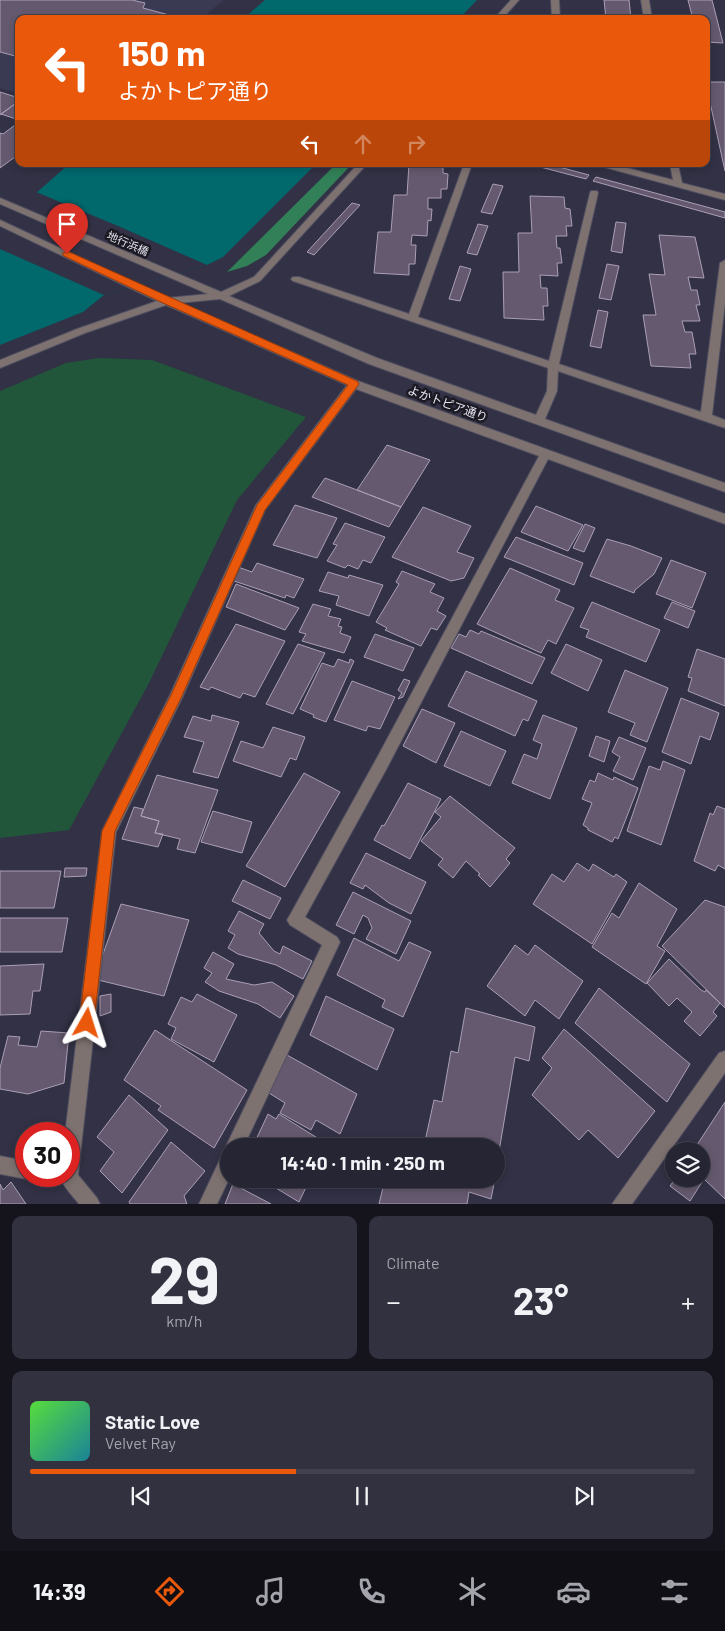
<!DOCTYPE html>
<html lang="en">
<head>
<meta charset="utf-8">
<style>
	:root { --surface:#262534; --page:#323140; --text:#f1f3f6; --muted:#a4a5ac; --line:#42424f; --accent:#ea580c }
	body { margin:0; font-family:Barlow,"Noto Sans JP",sans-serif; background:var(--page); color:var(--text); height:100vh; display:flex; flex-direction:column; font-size:19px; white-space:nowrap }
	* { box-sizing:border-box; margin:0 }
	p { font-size:16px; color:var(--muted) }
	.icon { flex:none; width:28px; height:28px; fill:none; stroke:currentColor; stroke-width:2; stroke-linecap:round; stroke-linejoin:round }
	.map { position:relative; height:1204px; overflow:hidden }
	.details { display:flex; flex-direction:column; gap:12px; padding:12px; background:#15141d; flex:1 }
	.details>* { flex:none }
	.hud { position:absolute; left:15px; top:15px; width:695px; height:152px; border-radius:10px; box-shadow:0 2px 8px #0003,0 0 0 1px var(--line); background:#ea580c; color:#fff; overflow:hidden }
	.fabs { position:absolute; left:665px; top:1142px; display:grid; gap:10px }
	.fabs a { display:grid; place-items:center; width:45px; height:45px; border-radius:50%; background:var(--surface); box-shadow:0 2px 8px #0003,0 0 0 1px var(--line); font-size:25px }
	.speed { position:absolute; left:15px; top:1122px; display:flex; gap:10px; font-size:25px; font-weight:700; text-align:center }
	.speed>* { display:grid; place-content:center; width:65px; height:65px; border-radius:50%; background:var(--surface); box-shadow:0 2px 8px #0003,0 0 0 1px var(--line); line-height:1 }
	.speed .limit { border:8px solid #d22; background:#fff; color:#111 }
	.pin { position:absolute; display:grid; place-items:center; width:42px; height:42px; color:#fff; margin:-51px -21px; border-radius:50% 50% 50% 0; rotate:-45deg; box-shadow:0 0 5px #0007 }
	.pin .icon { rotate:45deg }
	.me { position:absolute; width:55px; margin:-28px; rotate:6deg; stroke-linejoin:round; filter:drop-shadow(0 0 4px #0008) }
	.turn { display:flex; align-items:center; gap:18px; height:105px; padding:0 20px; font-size:22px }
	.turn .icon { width:65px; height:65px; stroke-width:2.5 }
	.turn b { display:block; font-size:35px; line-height:42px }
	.lanes { display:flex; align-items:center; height:48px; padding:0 20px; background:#0003; justify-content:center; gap:25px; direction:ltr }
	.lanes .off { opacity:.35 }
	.big { font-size:38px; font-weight:700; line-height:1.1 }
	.details .card { flex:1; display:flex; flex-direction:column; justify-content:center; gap:8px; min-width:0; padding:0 18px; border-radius:10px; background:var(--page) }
	.details .dial { align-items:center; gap:0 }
	.dial b { font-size:65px; line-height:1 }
	.song { display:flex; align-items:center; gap:15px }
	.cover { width:60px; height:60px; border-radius:8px; background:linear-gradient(135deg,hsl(110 70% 55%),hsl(190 70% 35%)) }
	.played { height:5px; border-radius:2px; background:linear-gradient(90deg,var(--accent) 40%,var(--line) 40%) }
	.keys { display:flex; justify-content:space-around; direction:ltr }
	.heat { display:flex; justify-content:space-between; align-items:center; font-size:28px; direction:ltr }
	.details .tiles { flex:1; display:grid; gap:12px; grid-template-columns:1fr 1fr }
	.card:last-child { grid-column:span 2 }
	.trip { position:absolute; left:220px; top:1138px; width:285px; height:50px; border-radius:25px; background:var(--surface); box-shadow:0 2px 8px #0003,0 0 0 1px var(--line); font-weight:700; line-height:50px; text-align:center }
	.menu { display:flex; height:80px; justify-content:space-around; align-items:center; background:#0f0f15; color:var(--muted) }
	.menu .icon { width:35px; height:35px }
	.menu .on { color:var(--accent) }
	.menu b { font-size:22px; color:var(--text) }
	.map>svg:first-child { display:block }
</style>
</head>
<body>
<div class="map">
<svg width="725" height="1204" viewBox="0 0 725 1204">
	<rect width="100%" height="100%" fill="#323145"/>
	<path fill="#3b3a53" d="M0 0H224L200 19H19V94L0 88Z"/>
	<path fill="#22563b" d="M99 358 152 360 306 417 237 500 149 683 69 830 0 838V391L66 363Z"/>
	<path fill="#328057" d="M336 164H352L266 255 247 266 227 272Z"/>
	<path fill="#01686c" d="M265 0H477L459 19H243Z
		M69 164H316L223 257 207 265 104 295 83 312 0 345V225Z"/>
	<path fill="#323145" d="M36 192 118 226 207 265 104 295 0 249V224Z"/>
	<path fill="#64596e" stroke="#ab9fb6" d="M0 0H132L145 3 143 8 184 19H19V57L0 52Z
		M604 0H629L631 19H606Z
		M688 0H712L723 43 706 42V19H693Z
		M706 82H725V171L706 84Z
		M0 92 19 98V101L0 115Z
		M19 101V120L1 114Z
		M19 122V154L0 168V133L3 134Z
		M409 164H443V173L448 174 447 189H441V198H428V209H432L431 221 428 220 427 236 412 235 411 245H416L415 264H409V275L374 273 378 232H391L394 195H407Z
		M529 164H548L589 175 586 179Z
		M596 177 725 212V218L593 181Z
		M493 184 503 186 492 214 481 212Z
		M530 196 564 197 565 208 570 209 572 226H566L567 236H556L557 248H560L562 263H557L558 276 540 275 541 288H547L548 306H543L544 320 504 318 503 272H519L518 233H532Z
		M352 203 360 205 314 255 307 252Z
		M616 222 626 223 622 253 611 251Z
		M478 224 488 226 477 255 467 253Z
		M659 235 695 237 704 278 688 277 691 290H697L700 305H696L700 321H682L685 332H692L696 354H689L691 368 651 366 643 315H656L649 274 665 275Z
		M607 264 619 266 611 300 599 298Z
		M460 266 471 269 460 301 449 299Z
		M598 310 608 312 601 348 590 346Z
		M387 445 430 460 401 507 357 490Z
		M325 478 357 490 401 507 389 527 312 497Z
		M295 505 337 518 317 558 273 545Z
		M536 506 583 525 568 551 521 532Z
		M423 507 471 526 457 552 474 558 464 578 451 581 392 557Z
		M345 523 385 537 371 563 363 560 358 569 348 565 345 568 327 561 337 545 333 544Z
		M585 524 595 528 584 552 573 548Z
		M516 537 583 563 574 585 504 557Z
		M607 539 631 546 662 558 654 574 635 590 634 593 590 576Z
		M671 560 706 573 692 608 656 594Z
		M257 563 304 579 294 598 286 595 285 598 231 580 238 567 252 572Z
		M510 568 560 590 555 600 574 608 556 644 548 640 541 653 477 624Z
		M402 571 435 584 430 592 444 598 437 611 446 616 437 630 431 628 421 646 385 630 387 628 376 622 399 584 396 582Z
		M328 572 348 578 349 575 383 585 369 616 336 605 339 596 319 591Z
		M236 584 299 608 285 630 226 607Z
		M592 602 660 630 646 662 586 637 589 630 580 627Z
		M672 602 695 611 688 628 664 618Z
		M313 604 331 609 328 616 341 619 338 626 342 627 340 633 351 637 344 653 302 641 306 634 299 632Z
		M236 624 285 641 255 697 243 693 240 698 211 687 209 690 200 687Z
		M470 630 479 634 481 631 545 658 532 684 451 648 459 634 466 637Z
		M375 634 414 648 403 671 364 657Z
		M298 644 325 653 293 714 266 704Z
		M566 644 602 660 588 691 551 673Z
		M697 649 725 659V706L688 691 692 678 688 677Z
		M338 659 349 663 350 659 354 661 326 722 313 717 314 715 300 709 322 663 334 667Z
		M625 670 668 688 647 742 630 735 635 723 608 712Z
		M466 671 537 701 528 721 523 719 515 736 448 706Z
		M404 679 410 681 403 697 398 699 402 693 398 690Z
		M352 681 395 697 380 729 368 726 366 731 334 720Z
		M681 698 719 713 710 740 700 736 691 764 662 752Z
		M422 709 455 723 436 763 403 746Z
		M212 715 239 722 218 778 193 772 204 742 184 737 193 716 211 721Z
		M543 715 577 728 550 799 512 783 524 754 537 759 542 744 533 740Z
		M273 727 305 737 296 760 290 758 281 777 233 761 241 741 263 748Z
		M461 731 506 751 490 786 444 766Z
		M596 736 610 741 604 762 589 756Z
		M619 737 646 748 633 780 613 771 620 757 612 752Z
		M663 761 685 770 661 845 627 831 649 766 660 770Z
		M304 773 340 792 285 887 246 866Z
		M598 773 613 780 614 777 638 788 618 839 615 837 612 842 588 830V828L583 825 592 803 582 799 590 780 595 782Z
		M157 775 218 790 195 853 177 849 180 839 155 833 159 821 141 816Z
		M408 783 441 799 410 859 374 840 382 825 384 826Z
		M450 796 515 848 506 859 510 863 490 887 478 875 480 874 466 861 453 878 438 865 443 859 421 841 441 817 435 812Z
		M717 806 725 809V869L718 865 715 871 694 861 710 813 713 815Z
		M134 807 143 809 141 816 159 821 155 833 163 834 158 847 122 839Z
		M213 811 252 822 242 853 201 842Z
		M366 853 426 882 411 914 389 903 365 885 363 889 350 883Z
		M577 863 589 871 593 864 614 877 616 874 627 882 592 944 533 904 552 874 564 882Z
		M65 868H87L86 876 64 877Z
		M0 871H61L54 908H0Z
		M243 880 281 898 270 919 232 901Z
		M639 883 677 909 657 946 665 951 646 984 592 947 612 913 619 918Z
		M353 892 411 921 396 954 366 939 372 928 368 918 363 915 354 934 336 925Z
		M705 900 725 907V1008L662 946Z
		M121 904 189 920 164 996 94 979Z
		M239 911 264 924 259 933 274 951 280 954 283 946 312 961 303 979 276 965 238 954 228 948 235 935 228 931Z
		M0 918H68L62 952H0Z
		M354 938 399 961 409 942 431 952 403 1017 382 1007 385 1000 337 975Z
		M515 945 528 955 535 945 583 981 559 1019 535 1000 525 1016 487 986Z
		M213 952 234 964 226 979 254 985 272 982 294 996 280 1018 258 1004 219 991 205 982 212 973 204 968Z
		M669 959 701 990 705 992 706 990 720 1003 713 1012 717 1016 700 1036 684 1021 692 1012 677 998 669 1006 647 983Z
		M44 964 40 991H33L30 1014 0 1015V966Z
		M599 988 690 1064 667 1102 575 1023Z
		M111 994V1012L100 1016V996Z
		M197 994 237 1015 214 1062 171 1039 176 1028 168 1024 181 997 192 1002Z
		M326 996 394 1029 377 1070 310 1035Z
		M466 1008 535 1027 529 1061 515 1057 496 1169V1146H424L434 1100 442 1102 451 1051 458 1053Z
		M564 1029 655 1111 618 1158 588 1130 579 1140 532 1095 552 1068 542 1058Z
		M155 1030 247 1090 214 1148 158 1110 161 1106 124 1080Z
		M41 1031 69 1033 64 1083 28 1094 0 1089V1068L8 1036 20 1037 18 1045 37 1047Z
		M287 1055 357 1094 340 1134 316 1120 311 1130 280 1113 285 1103 269 1093Z
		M129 1095 168 1130 122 1193 100 1171 114 1152 97 1137Z
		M725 1102V1199L704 1179 690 1201 670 1186 675 1179H701V1151H693Z
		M268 1114 276 1119 279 1114 327 1144 326 1146H253Z
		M171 1142 205 1171 184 1196 187 1204H130L129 1202Z
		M261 1179H310L299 1202Z
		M385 1179H495L491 1199 469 1192 467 1204H379Z
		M11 1182 26 1204H0V1184L3 1190Z
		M233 1184 271 1204H225Z"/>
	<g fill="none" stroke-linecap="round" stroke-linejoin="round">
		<g stroke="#4f4e61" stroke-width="2">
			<path id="minor" d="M511 0H519L502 19H494Z
				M551 0H559L560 19H552Z
				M641 0H649L652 19H644Z
				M358 164H367L260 281 229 296 377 358 536 415 547 391 548 368 293 281 291 279 293 277H299L409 314 464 164H472L418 317 549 361 590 193 591 191H597L598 193 559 364 701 412 720 263 725 260V303L712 415 725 420V428L558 371 557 391 545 419 725 483V492L369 364 220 299 179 303 358 381 725 514V524L548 459 388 766 305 917 337 937 340 942 244 1146H229V1179L217 1204H199L223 1153 228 1151 226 1146 229 1140 322 945 290 925 287 920 290 915 378 756 539 456 356 389 265 510 182 698 116 832 78 1175 97 1198 100 1204H79C72 1195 63 1187 60 1176H69V1134H65L102 831 170 695 256 505 347 385 166 305 85 333 0 368V360L77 329 157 301 0 226V220L167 298 208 294 0 204V198L221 292 254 277Z
				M599 164H612L673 180 670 164H678L682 183 725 194V200L600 166Z
				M725 1051V1073L632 1204H612L719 1053Z
				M0 1156 26 1161V1176H32L26 1179 0 1174Z"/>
		</g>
		<use href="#minor" fill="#7e7270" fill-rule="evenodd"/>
	</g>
	<path fill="#ea580c" stroke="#983908" d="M67 251 357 381 359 384 265 510 181 698 115 831 94 1023 92 1029 87 1031 82 1029 79 1023 102 831 171 695 257 505 348 385 163 303 64 256 62 254Z"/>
	<g text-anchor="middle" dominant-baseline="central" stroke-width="5" stroke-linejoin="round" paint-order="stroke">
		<g font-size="11" fill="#e5e5f2" stroke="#1b1a23">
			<text transform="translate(128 243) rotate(24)">地行浜橋</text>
		</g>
		<g font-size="12" fill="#e5e5f2" stroke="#1b1a23">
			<text transform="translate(448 403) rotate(20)">よかトピア通り</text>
		</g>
	</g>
</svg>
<div class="fabs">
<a><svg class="icon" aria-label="layers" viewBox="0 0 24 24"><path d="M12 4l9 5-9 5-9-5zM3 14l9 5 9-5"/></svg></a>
</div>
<div class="speed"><div class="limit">30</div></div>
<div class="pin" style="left:67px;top:254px;background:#d93025"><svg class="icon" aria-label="arrive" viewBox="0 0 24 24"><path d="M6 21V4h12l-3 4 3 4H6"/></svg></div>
<svg class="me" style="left:87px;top:1023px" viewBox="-20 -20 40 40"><path d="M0-17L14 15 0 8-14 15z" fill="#ea580c" stroke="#fff" stroke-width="4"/></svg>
<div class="trip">14:40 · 1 min · 250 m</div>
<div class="hud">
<div class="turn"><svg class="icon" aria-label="left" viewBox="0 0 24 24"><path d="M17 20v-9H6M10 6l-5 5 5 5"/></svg><div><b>150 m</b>よかトピア通り</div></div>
<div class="lanes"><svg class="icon" aria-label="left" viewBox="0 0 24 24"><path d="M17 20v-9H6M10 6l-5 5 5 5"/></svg><svg class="icon off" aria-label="ahead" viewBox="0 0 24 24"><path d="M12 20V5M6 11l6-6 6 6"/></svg><svg class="icon off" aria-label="right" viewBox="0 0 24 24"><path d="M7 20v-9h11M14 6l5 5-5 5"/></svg></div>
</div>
</div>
<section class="details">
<div class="tiles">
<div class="card dial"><b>29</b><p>km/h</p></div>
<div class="card"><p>Climate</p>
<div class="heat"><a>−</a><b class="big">23°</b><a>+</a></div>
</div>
<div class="card">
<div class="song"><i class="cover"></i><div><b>Static Love</b><p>Velvet Ray</p></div></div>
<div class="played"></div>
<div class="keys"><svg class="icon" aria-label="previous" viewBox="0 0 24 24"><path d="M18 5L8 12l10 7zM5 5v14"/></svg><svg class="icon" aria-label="pause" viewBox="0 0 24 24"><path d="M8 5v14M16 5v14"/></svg><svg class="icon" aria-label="next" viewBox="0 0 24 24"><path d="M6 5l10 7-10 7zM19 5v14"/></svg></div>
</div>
</div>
</section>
<nav class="menu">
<b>14:39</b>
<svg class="icon on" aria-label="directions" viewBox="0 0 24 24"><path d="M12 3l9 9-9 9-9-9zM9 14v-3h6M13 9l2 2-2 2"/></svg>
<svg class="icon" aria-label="music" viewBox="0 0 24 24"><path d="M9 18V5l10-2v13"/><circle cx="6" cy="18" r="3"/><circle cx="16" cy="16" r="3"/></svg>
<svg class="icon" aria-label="phone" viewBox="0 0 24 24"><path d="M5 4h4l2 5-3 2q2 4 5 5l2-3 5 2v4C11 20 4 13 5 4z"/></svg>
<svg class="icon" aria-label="climate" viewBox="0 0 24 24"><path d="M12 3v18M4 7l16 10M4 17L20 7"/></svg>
<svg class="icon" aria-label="car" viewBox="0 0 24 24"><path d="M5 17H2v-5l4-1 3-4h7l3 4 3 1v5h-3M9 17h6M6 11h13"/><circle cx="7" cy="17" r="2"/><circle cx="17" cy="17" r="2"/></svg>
<svg class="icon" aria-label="filters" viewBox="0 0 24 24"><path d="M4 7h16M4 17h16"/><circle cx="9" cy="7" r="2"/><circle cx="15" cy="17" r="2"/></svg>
</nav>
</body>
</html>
